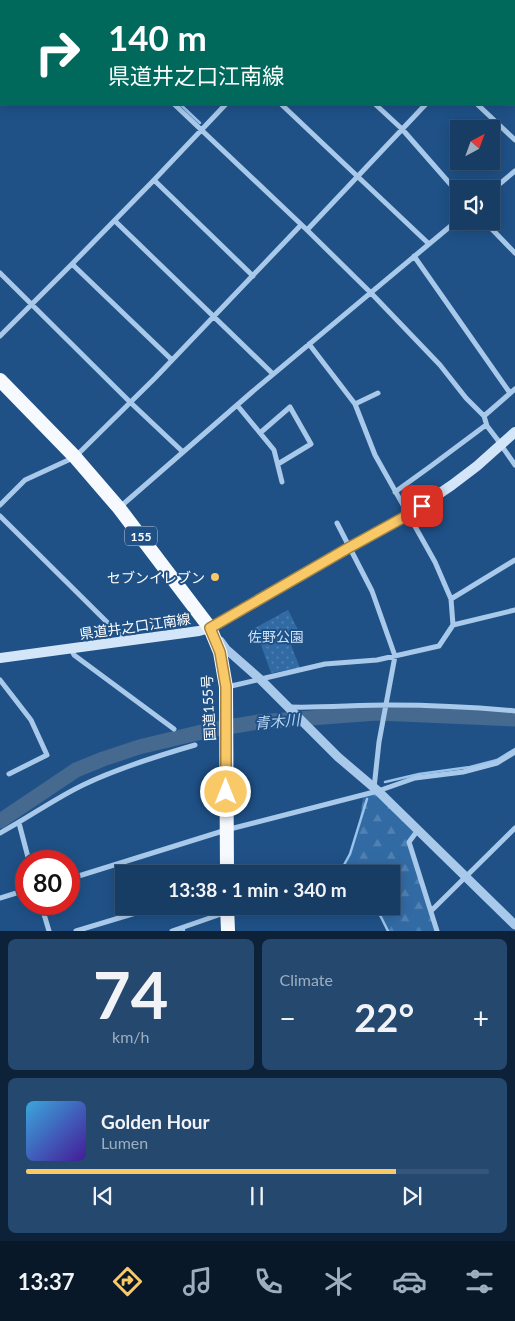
<!DOCTYPE html>
<html lang="en">
<head>
<meta charset="utf-8">
<style>
	:root { --surface:#173d65; --page:#24486e; --text:#f1f3f6; --muted:#9eaebf; --line:#365679; --accent:#f9c968 }
	body { margin:0; font-family:Lato,"Noto Sans JP",sans-serif; background:var(--page); color:var(--text); height:100vh; display:flex; flex-direction:column; font-size:19px; white-space:nowrap }
	* { box-sizing:border-box; margin:0 }
	p { font-size:16px; color:var(--muted) }
	.icon { flex:none; width:28px; height:28px; fill:none; stroke:currentColor; stroke-width:2; stroke-linecap:round; stroke-linejoin:round }
	.map { position:relative; height:931px; overflow:hidden }
	.side { display:flex; flex-direction:column; gap:8px; padding:8px; background:#0d2238; flex:1 }
	.side>* { flex:none }
	.top-card { position:absolute; left:0px; top:0px; width:515px; height:105px; box-shadow:0 2px 12px #0003,0 0 0 1px var(--line); background:#00695c; color:#fff; overflow:hidden }
	.needle { width:32px; rotate:41deg }
	.buttons { position:absolute; left:450px; top:120px; display:grid; gap:10px }
	.buttons a { display:grid; place-items:center; width:50px; height:50px; border-radius:0px; background:var(--surface); box-shadow:0 2px 12px #0003,0 0 0 1px var(--line); font-size:25px }
	.speed { position:absolute; left:15px; top:850px; display:flex; gap:10px; font-size:25px; font-weight:700; text-align:center }
	.speed>* { display:grid; place-content:center; width:65px; height:65px; border-radius:50%; background:var(--surface); box-shadow:0 2px 12px #0003,0 0 0 1px var(--line); line-height:1 }
	.speed .limit { border:8px solid #d22; background:#fff; color:#111 }
	.pin { position:absolute; display:grid; place-items:center; width:42px; height:42px; color:#fff; margin:-21px; border-radius:10px; box-shadow:0 2px 8px #0006 }
	.me { position:absolute; width:55px; margin:-28px; rotate:0deg; stroke-linejoin:round; filter:drop-shadow(0 0 4px #0008) }
	.turn { display:flex; align-items:center; gap:18px; height:105px; padding:0 25px; font-size:22px }
	.turn .icon { width:65px; height:65px; stroke-width:2.5 }
	.turn b { display:block; font-size:35px; line-height:42px }
	.big { font-size:38px; font-weight:700; line-height:1.1 }
	.side .card { flex:1; display:flex; flex-direction:column; justify-content:center; gap:8px; min-width:0; padding:0 18px; border-radius:8px; background:var(--page) }
	.side .dial { align-items:center; gap:0 }
	.dial b { font-size:65px; line-height:1 }
	.song { display:flex; align-items:center; gap:15px }
	.cover { width:60px; height:60px; border-radius:8px; background:linear-gradient(135deg,hsl(200 70% 55%),hsl(260 70% 35%)) }
	.played { height:5px; border-radius:2px; background:linear-gradient(90deg,var(--accent) 80%,var(--line) 80%) }
	.keys { display:flex; justify-content:space-around; direction:ltr }
	.heat { display:flex; justify-content:space-between; align-items:center; font-size:28px; direction:ltr }
	.side .tiles { flex:1; display:grid; gap:8px; grid-template-columns:1fr 1fr }
	.card:last-child { grid-column:span 2 }
	.trip { position:absolute; left:115px; top:865px; width:285px; height:50px; border-radius:0px; background:var(--surface); box-shadow:0 2px 12px #0003,0 0 0 1px var(--line); font-weight:700; line-height:50px; text-align:center }
	.tab-bar { display:flex; height:80px; justify-content:space-around; align-items:center; background:#091828; color:var(--muted) }
	.tab-bar .icon { width:35px; height:35px }
	.tab-bar .active { color:var(--accent) }
	.tab-bar b { font-size:22px; color:var(--text) }
	.map>svg:first-child { display:block }
</style>
</head>
<body>
<div class="map">
<svg width="515" height="931" viewBox="0 0 515 931">
	<defs>
		<pattern id="forest-firs" width="22" height="20" patternUnits="userSpaceOnUse" patternTransform="scale(1.25)"><rect width="22" height="20" fill="#326ba4"/><path d="M5 1l3.5 6h-7zM16 11l3.5 6h-7z" fill="#5181b2"/></pattern>
		<pattern id="park-dots" width="8" height="8" patternUnits="userSpaceOnUse" patternTransform="scale(1.25)"><rect width="8" height="8" fill="#326ba4"/><path d="M2 2h.1M6 6h.1" fill="none" stroke="#5181b2" stroke-width="1.8" stroke-linecap="round"/></pattern>
	</defs>
	<rect width="100%" height="100%" fill="#1f5187"/>
	<path fill="url(#forest-firs)" d="M374 788 418 830 409 842 436 931H389L376 906H391V874H339L350 854 359 824 363 798Z"/>
	<path fill="url(#park-dots)" d="M288 610 303 640 291 645 300 668 271 673 255 628Z"/>
	<g fill="none" stroke-linecap="round" stroke-linejoin="round">
		<path stroke="#9bc4ec" stroke-width="2.5" d="M72 0 73 1
			M180 104 200 123
			M385 782 419 774 470 767 497 760 515 749
			M339 874 350 854 367 799
			M374 906 381 917 388 931
			M249 908 253 906
			M182 931 184 930"/>
		<path stroke="#45698f" stroke-width="15" d="M0 821 76 770 103 759 139 747 210 730 258 722 377 713 515 719"/>
		<path stroke="#a8c9ea" stroke-width="5" d="M66 0 68 1
			M268 0 270 1
			M371 0 373 1
			M174 1 175 0
			M324 1 325 0
			M174 104 307 230 371 293 440 365 466 398 484 416 487 426 497 439 515 465
			M281 104 429 244
			M375 104 402 129 459 194
			M477 104 515 140
			M154 180 253 276
			M491 191 515 171
			M115 221 273 374
			M484 221 515 253
			M307 230 426 104
			M414 256 510 393
			M72 264 172 360
			M0 273 130 402 183 452
			M0 336 72 264 154 180 226 104
			M355 404 378 393
			M237 405 274 450 282 482
			M484 416 515 389
			M260 433 290 407 311 444 278 464
			M395 492 431 466 486 425
			M0 505 25 480 75 457 155 378 301 225
			M120 507 252 392 459 219
			M0 516 126 641
			M337 523 372 591 395 656 379 742 374 788
			M451 599 515 560
			M453 625 515 610
			M71 649 74 655 174 729
			M0 680 31 720 47 755 9 774
			M227 687 325 664 377 660 439 646 453 625 451 599 435 562 375 455 355 404 309 344
			M289 707C322 708 356 705 389 705 431 705 473 707 515 711
			M19 823 29 861
			M418 830 409 842 437 931
			M0 833C28 818 54 799 83 785 118 768 157 756 195 745
			M69 879 226 830 378 791 415 778 463 772 497 763 515 752
			M0 898 26 890
			M41 904 49 931
			M431 911 515 828
			M76 931 159 906
			M172 931 227 912"/>
		<path stroke="#a8c9ea" stroke-width="9" d="M468 0 469 1
			M514 44 515 46
			M220 641 226 649 260 679 338 757 378 791 515 925"/>
		<path stroke="#d3e5f8" stroke-width="10" d="M0 658 199 631 210 628 350 547 408 515 452 485 477 466 515 432"/>
		<path stroke="#f6fafe" stroke-width="14" d="M0 380 75 457 119 508 210 628 220 652 226 687 227 874
			M227 906 228 931"/>
	</g>
	<g fill="none" stroke-linecap="round" stroke-linejoin="round">
		<g stroke="#a28344" stroke-width="12">
			<path id="route" d="M226 792V687L220 652 210 628 350 547 408 515 422 506"/>
		</g>
		<use href="#route" stroke="#f9c968" stroke-width="9"/>
	</g>
	<circle fill="#f9c968" stroke="#1f5187" stroke-width="2" cx="215" cy="577" r="5"/>
	<g text-anchor="middle" dominant-baseline="central" stroke-width="4" stroke-linejoin="round" paint-order="stroke">
		<rect fill="#1f5187" stroke="#bccbdb" stroke-width="1" x="125" y="526.5" width="32" height="19" rx="4"/>
		<g font-size="12" font-weight="bold" fill="#fff">
			<text x="141" y="536">155</text>
		</g>
		<g font-size="14" fill="#fff" stroke="#1f5187" text-anchor="end">
			<text x="205" y="577">セブンイレブン</text>
		</g>
		<g font-size="14" fill="#fff" stroke="#1f5187">
			<text transform="translate(135 626) rotate(-8)">県道井之口江南線</text>
			<text transform="translate(208 708) rotate(-93)">国道155号</text>
		</g>
		<g font-size="14" fill="#cde2f8" stroke="#1f5187">
			<text x="276" y="636">佐野公園</text>
		</g>
		<g font-size="15" font-style="italic" fill="#b4d3f2" stroke="#1f5187">
			<text transform="translate(277 721) rotate(-5)">青木川</text>
		</g>
	</g>
</svg>
<div class="buttons">
<a><svg class="needle" viewBox="-14 -14 28 28"><path d="M0-13l5 13h-10z" fill="#e53935"/><path d="M0 13l5-13h-10z" fill="#9eaebf"/></svg></a>
<a><svg class="icon" aria-label="sound" viewBox="0 0 24 24"><path d="M4 9h4l5-4v14l-5-4H4zM17 9q2 3 0 6"/></svg></a>
</div>
<div class="speed"><div class="limit">80</div></div>
<div class="pin" style="left:422px;top:506px;background:#d93025"><svg class="icon" aria-label="arrive" viewBox="0 0 24 24"><path d="M6 21V4h12l-3 4 3 4H6"/></svg></div>
<svg class="me" style="left:226px;top:792px" viewBox="-20 -20 40 40"><circle r="17" fill="#f9c968" stroke="#fff" stroke-width="3"/><path d="M0-11L8 9 0 5-8 9z" fill="#fff"/></svg>
<div class="trip">13:38 · 1 min · 340 m</div>
<div class="top-card">
<div class="turn"><svg class="icon" aria-label="right" viewBox="0 0 24 24"><path d="M7 20v-9h11M14 6l5 5-5 5"/></svg><div><b>140 m</b>県道井之口江南線</div></div>
</div>
</div>
<section class="side">
<div class="tiles">
<div class="card dial"><b>74</b><p>km/h</p></div>
<div class="card"><p>Climate</p>
<div class="heat"><a>−</a><b class="big">22°</b><a>+</a></div>
</div>
<div class="card">
<div class="song"><i class="cover"></i><div><b>Golden Hour</b><p>Lumen</p></div></div>
<div class="played"></div>
<div class="keys"><svg class="icon" aria-label="previous" viewBox="0 0 24 24"><path d="M18 5L8 12l10 7zM5 5v14"/></svg><svg class="icon" aria-label="pause" viewBox="0 0 24 24"><path d="M8 5v14M16 5v14"/></svg><svg class="icon" aria-label="next" viewBox="0 0 24 24"><path d="M6 5l10 7-10 7zM19 5v14"/></svg></div>
</div>
</div>
</section>
<nav class="tab-bar">
<b>13:37</b>
<svg class="icon active" aria-label="directions" viewBox="0 0 24 24"><path d="M12 3l9 9-9 9-9-9zM9 14v-3h6M13 9l2 2-2 2"/></svg>
<svg class="icon" aria-label="music" viewBox="0 0 24 24"><path d="M9 18V5l10-2v13"/><circle cx="6" cy="18" r="3"/><circle cx="16" cy="16" r="3"/></svg>
<svg class="icon" aria-label="phone" viewBox="0 0 24 24"><path d="M5 4h4l2 5-3 2q2 4 5 5l2-3 5 2v4C11 20 4 13 5 4z"/></svg>
<svg class="icon" aria-label="climate" viewBox="0 0 24 24"><path d="M12 3v18M4 7l16 10M4 17L20 7"/></svg>
<svg class="icon" aria-label="car" viewBox="0 0 24 24"><path d="M5 17H2v-5l4-1 3-4h7l3 4 3 1v5h-3M9 17h6M6 11h13"/><circle cx="7" cy="17" r="2"/><circle cx="17" cy="17" r="2"/></svg>
<svg class="icon" aria-label="filters" viewBox="0 0 24 24"><path d="M4 7h16M4 17h16"/><circle cx="9" cy="7" r="2"/><circle cx="15" cy="17" r="2"/></svg>
</nav>
</body>
</html>
